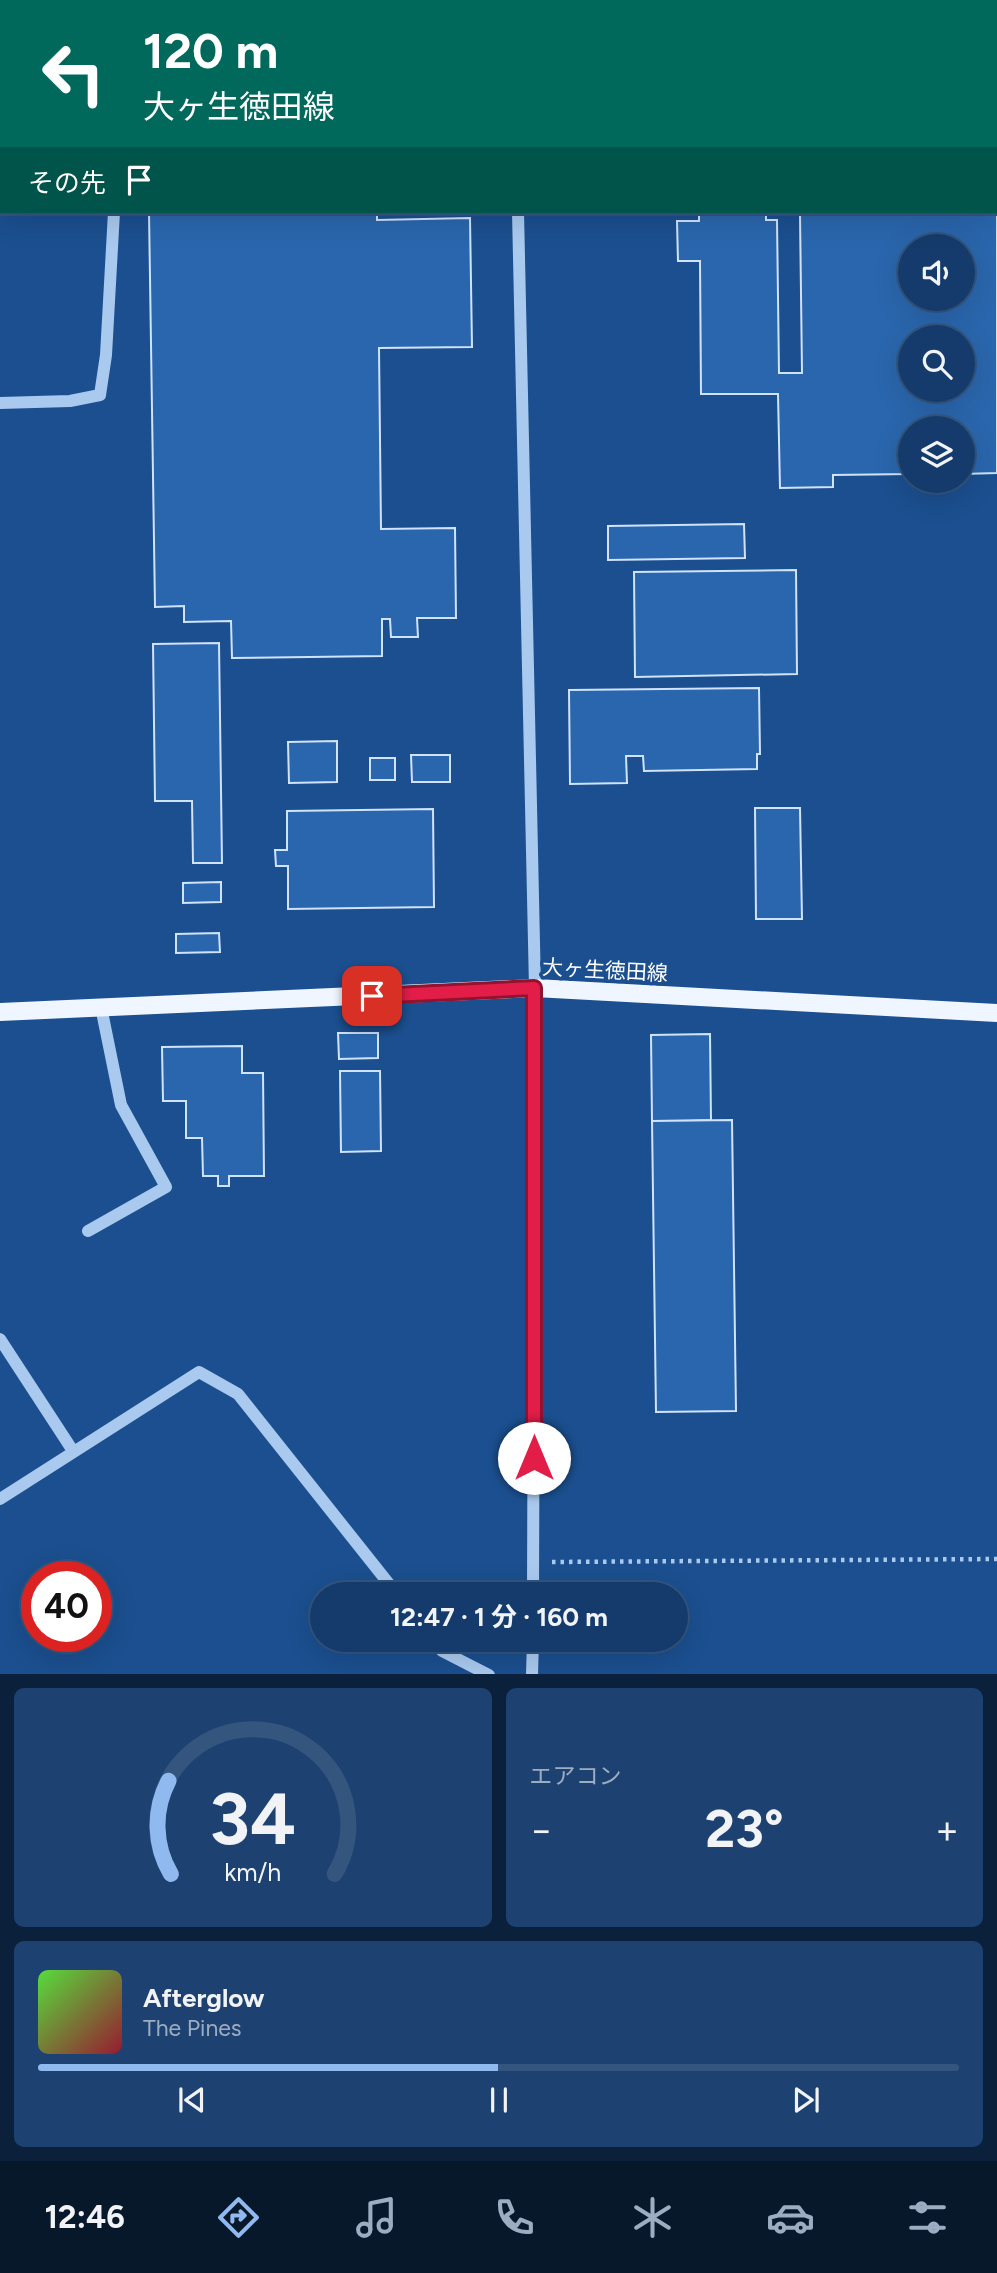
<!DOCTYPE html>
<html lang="ja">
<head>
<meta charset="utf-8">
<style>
	:root { --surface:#143b6b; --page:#1d4271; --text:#f1f3f6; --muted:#9dadc1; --line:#33557e; --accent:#90b9f0 }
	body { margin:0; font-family:Figtree,"Noto Sans JP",sans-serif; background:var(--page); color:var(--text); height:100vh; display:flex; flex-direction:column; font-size:26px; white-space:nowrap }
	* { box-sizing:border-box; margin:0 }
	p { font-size:23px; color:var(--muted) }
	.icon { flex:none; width:38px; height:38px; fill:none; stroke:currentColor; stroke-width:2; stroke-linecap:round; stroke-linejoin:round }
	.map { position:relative; height:1674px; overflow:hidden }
	.panel { display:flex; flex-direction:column; gap:14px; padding:14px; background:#0b203b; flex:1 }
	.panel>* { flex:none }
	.top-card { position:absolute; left:0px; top:0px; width:998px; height:214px; box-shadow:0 7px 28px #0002,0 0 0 2px var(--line); background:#00695c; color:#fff; overflow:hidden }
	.buttons { position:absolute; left:898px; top:234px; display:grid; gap:14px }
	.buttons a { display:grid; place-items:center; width:77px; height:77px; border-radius:50%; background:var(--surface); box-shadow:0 7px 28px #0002,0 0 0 2px var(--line); font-size:35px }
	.speed { position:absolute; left:21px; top:1561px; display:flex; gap:14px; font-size:35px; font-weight:700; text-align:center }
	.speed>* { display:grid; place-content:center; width:91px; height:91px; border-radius:50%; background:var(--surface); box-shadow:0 7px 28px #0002,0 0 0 2px var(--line); line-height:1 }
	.speed .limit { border:10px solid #d22; background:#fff; color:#111 }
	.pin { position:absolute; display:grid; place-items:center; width:60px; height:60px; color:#fff; margin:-30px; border-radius:14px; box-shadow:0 4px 10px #0006 }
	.me { position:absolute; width:77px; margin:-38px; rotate:0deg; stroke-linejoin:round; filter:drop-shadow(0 0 5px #0008) }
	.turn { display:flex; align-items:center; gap:24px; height:147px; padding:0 28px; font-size:32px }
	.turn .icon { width:91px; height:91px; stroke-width:2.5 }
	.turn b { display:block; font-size:49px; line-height:60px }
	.then { display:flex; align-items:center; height:66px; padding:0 28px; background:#0003; gap:14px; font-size:26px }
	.big { font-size:52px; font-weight:700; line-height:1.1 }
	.panel .widget { flex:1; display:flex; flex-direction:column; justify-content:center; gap:10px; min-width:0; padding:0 24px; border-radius:10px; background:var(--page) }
	.panel .dial { align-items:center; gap:0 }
	.dial svg { height:182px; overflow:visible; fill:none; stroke:var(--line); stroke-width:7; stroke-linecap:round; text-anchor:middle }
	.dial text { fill:var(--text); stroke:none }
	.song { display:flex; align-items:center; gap:21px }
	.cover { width:84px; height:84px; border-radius:10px; background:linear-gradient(135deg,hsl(110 70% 55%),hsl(350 70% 35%)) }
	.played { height:7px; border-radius:4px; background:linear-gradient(90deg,var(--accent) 50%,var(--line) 50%) }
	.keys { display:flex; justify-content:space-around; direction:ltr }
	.heat { display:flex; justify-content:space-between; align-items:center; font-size:38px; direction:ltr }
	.panel .tiles { flex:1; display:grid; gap:14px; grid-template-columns:1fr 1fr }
	.widget:last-child { grid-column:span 2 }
	.trip { position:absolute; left:310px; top:1582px; width:378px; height:70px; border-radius:35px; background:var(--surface); box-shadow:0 7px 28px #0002,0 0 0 2px var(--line); font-weight:700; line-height:70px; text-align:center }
	.tabs { display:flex; height:112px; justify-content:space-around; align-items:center; background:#08182b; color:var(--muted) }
	.tabs .icon { width:49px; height:49px }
	.tabs .current { color:var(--accent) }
	.tabs b { font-size:32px; color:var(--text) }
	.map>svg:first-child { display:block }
</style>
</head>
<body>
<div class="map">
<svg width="997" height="1675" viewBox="0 0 997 1675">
	<rect width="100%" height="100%" fill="#1b4f8f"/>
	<path fill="#2a66ad" stroke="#cfe3fa" stroke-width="2" fill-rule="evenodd" d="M550 0H644V2H550Z
		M655 0H953V2H655Z
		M989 0H997V53L996 2Z
		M149 212H377V220L470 218 472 347 379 348 381 529 455 528 456 618H417L418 637H391L390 619H382V656L232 658 231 621 184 622V606L155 607Z
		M699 212H766V220H777L779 373H802L800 214 997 212V473L962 474V429H910V474L833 475V487L780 488 778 394H701L700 261H678L677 221H699ZM910 247H962V299H910ZM910 338H962V390H910Z
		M744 524 745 558 608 560V526Z
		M796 570 797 674 635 677 634 572Z
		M219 643 222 863H193L192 801H155L153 644Z
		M759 688 760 754H757V769L644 771 643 756H626L627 783 570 784 569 690Z
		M337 741V782L289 783 288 742Z
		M411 755H450V782H412Z
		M370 758H395V780H370Z
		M755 808H800L802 919H756Z
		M433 809 434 907 288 909V866H276L275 850H287V811Z
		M221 882V902L183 903V883Z
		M219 933 220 952 176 953V934Z
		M338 1033H378V1058L339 1059Z
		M710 1034 711 1120 652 1121 651 1035Z
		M242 1046V1073H263L264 1176H229V1186H218V1176H203L202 1138H186V1101H163L162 1047Z
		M340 1071H380L381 1151 341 1152Z
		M732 1120 736 1411 656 1412 652 1121Z"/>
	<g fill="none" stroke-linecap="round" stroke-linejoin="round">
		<path stroke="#a9c9ee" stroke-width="4.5" stroke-dasharray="3.5 5" stroke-linecap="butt" d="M552 1562 997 1559"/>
		<path stroke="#a9c9ee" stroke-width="12" d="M513 0V2
			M0 71H2
			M518 212 535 988 533 1594
			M0 403 70 401 100 395 106 355 114 212
			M88 1231 166 1187 121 1105 101 1007
			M0 1339 73 1451
			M0 1499 199 1372 238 1394 397 1594
			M433 1640 442 1651 489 1675
			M532 1675 533 1640"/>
		<path stroke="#f0f6ff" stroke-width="18" d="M0 1012 535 988 997 1013"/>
	</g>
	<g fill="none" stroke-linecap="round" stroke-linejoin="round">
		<g stroke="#92132f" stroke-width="18">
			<path id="route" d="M372 996 534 988V1458"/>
		</g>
		<use href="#route" stroke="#e11d48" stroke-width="12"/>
	</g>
	<g text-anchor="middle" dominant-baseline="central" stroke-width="7" stroke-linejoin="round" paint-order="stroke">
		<g font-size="21" fill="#fff" stroke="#1b4f8f">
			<text transform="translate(605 970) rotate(3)">大ヶ生徳田線</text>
		</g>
	</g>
</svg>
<div class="buttons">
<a><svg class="icon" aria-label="sound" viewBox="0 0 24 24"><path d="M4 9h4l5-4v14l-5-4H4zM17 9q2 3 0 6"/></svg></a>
<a><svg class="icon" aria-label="search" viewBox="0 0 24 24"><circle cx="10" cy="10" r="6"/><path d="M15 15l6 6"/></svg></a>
<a><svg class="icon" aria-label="layers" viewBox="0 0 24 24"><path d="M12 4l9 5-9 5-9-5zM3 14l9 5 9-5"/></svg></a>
</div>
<div class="speed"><div class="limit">40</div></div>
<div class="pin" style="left:372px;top:996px;background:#d93025"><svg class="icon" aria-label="arrive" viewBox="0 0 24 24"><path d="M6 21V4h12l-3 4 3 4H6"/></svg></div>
<svg class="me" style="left:534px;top:1458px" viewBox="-20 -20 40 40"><circle r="19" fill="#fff"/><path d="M0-13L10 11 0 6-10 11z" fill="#e11d48"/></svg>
<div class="trip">12:47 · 1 分 · 160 m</div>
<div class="top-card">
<div class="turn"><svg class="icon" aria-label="left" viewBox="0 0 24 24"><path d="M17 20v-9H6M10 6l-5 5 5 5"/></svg><div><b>120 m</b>大ヶ生徳田線</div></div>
<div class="then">その先<svg class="icon" aria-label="arrive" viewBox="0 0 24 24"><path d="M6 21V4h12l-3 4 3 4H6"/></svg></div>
</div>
</div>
<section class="panel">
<div class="tiles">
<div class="widget dial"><svg viewBox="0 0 100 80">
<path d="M14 69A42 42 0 1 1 86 69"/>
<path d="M14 69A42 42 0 0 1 13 28" stroke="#90b9f0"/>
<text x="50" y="56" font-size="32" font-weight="700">34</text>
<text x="50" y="72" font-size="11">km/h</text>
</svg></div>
<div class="widget"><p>エアコン</p>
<div class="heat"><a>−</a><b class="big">23°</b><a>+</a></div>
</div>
<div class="widget">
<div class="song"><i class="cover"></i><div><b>Afterglow</b><p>The Pines</p></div></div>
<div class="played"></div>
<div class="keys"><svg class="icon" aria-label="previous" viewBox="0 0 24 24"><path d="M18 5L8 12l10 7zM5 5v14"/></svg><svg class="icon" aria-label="pause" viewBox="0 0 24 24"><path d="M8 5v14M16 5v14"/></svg><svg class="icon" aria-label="next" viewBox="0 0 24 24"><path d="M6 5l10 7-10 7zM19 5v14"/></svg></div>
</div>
</div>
</section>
<nav class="tabs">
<b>12:46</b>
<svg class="icon current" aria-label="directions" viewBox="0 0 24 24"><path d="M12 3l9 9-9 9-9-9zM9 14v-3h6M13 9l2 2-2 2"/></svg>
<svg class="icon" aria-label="music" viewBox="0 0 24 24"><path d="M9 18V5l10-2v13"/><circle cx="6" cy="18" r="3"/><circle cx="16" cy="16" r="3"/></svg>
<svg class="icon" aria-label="phone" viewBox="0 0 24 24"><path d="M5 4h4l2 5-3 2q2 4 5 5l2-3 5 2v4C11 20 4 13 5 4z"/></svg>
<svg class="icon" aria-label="climate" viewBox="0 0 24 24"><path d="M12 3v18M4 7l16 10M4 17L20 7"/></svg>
<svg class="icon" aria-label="car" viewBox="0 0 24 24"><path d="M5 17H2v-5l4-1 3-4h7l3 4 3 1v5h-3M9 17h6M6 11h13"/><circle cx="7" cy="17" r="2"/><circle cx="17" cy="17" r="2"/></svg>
<svg class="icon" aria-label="filters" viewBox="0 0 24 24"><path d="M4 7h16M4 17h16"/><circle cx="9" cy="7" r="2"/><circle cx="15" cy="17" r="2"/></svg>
</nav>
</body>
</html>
